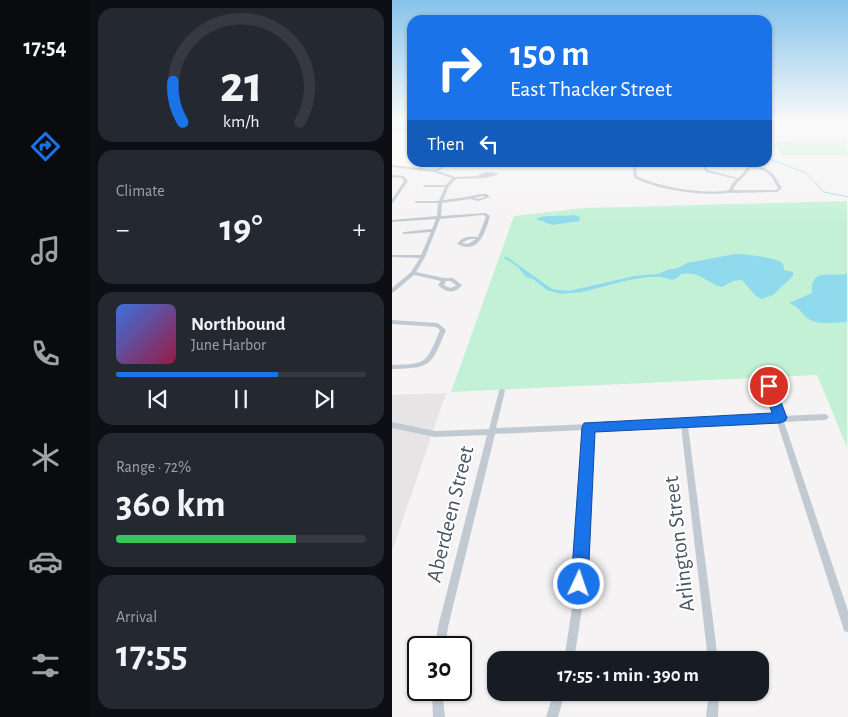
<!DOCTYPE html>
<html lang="en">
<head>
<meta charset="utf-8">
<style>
	:root { --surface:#171b24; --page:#242831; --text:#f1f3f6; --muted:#9ea1a6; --line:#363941; --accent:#1a73e8 }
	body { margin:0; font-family:"Alegreya Sans",sans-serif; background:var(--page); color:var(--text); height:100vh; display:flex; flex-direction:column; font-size:19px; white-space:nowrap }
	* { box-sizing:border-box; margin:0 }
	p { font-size:16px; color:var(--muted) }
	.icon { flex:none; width:28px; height:28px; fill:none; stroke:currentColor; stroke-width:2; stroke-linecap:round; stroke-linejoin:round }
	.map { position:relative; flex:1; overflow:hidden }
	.sheet { display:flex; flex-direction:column; gap:8px; padding:8px; background:#0d0f14; width:302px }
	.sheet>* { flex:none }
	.top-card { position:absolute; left:15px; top:15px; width:365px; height:152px; border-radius:15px; box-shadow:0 1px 4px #0004; background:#1a73e8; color:#fff; overflow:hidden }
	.speed { position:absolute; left:15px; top:636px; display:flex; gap:10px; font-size:25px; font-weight:700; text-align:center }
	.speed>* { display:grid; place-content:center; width:65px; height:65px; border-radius:50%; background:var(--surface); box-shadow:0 1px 4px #0004; line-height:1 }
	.speed .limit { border:2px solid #111; border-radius:8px; background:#fff; color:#111 }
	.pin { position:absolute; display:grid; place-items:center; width:42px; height:42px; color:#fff; margin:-21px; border:2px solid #fff; border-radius:50%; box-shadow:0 1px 5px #0007 }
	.me { position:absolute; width:55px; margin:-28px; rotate:3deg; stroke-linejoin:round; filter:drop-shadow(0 0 4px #0008) }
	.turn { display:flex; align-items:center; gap:18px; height:105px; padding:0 20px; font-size:22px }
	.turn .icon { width:65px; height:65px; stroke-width:2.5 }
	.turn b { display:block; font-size:35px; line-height:42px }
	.then { display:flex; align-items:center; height:48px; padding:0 20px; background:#0003; gap:10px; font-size:19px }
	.big { font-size:38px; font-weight:600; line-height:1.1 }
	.sheet .tile { flex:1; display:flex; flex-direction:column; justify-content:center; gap:8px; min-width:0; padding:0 18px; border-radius:15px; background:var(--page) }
	.sheet .dial { align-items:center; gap:0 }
	.dial svg { height:130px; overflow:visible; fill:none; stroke:var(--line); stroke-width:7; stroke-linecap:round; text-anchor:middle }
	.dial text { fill:var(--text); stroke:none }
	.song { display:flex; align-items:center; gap:15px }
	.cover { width:60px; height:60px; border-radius:8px; background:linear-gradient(135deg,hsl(220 70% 55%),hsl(340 70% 35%)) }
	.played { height:5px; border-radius:2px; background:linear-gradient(90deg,var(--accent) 65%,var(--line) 65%) }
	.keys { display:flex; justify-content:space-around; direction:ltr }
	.heat { display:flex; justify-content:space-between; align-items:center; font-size:28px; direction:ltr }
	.charge { height:8px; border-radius:4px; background:linear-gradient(90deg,#34c759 72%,var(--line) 0) }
	.trip { position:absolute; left:95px; top:651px; width:282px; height:50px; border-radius:15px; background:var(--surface); box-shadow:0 1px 4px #0004; font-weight:600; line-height:50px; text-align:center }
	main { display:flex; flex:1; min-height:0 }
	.menu { display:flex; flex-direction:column; width:90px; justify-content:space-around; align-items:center; background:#090b0e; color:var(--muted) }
	.menu .icon { width:35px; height:35px }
	.menu .current { color:var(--accent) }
	.menu b { font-size:22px; color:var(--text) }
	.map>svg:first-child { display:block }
</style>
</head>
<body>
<main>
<nav class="menu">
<b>17:54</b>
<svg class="icon current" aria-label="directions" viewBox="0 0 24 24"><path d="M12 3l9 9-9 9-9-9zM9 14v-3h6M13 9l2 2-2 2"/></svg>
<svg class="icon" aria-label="music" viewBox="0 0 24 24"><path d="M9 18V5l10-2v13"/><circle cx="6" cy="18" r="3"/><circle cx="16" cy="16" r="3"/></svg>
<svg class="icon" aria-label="phone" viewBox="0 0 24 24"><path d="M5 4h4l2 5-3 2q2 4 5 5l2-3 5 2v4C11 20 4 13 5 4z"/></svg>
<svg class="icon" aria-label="climate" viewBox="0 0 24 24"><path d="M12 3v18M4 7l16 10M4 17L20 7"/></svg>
<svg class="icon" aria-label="car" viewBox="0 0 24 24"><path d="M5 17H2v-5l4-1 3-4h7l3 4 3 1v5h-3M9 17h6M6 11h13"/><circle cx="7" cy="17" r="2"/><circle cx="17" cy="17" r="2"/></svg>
<svg class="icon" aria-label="filters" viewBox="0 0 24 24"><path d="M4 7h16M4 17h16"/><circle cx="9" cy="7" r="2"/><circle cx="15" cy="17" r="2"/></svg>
</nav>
<section class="sheet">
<div class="tile dial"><svg viewBox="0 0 100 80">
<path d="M14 69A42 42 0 1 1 86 69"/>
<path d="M14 69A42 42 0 0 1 8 44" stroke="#1a73e8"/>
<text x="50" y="56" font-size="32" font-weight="700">21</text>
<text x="50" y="72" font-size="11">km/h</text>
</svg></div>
<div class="tile"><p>Climate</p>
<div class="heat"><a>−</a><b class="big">19°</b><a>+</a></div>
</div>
<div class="tile">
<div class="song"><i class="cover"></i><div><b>Northbound</b><p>June Harbor</p></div></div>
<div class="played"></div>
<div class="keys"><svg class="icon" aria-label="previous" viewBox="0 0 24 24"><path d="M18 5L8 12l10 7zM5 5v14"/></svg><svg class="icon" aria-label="pause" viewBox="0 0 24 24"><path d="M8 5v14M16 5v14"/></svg><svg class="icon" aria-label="next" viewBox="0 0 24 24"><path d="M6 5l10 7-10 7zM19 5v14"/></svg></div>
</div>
<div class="tile"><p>Range · 72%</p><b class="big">360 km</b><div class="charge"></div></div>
<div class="tile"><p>Arrival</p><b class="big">17:55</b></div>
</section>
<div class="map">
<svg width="456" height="717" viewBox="0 0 456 717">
	<rect width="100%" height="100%" fill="#f5f3f3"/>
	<path fill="#fdf9ef" d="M20 131V162L34 163 18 167 0 166V132Z"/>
	<path fill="#e6e4e5" d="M54 393 0 551V395Z"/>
	<path fill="#c3f1d5" d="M455 141V155H390L380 142Z
		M455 201V447L425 375 59 392 122 216 193 208Z"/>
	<path fill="#90daee" d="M182 215 188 217 187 221 160 225 144 219C151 214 171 217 182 215Z
		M343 254C352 254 383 257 390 263 392 266 392 268 392 270L401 272V276L381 295 369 299 363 295 350 280 341 281 330 287C313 283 310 271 289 274L285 278 280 280 270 277H255L237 280 190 292 169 294 155 290 141 279 134 277 126 267 111 257H115L160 289 177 291 242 276 266 274 275 270 286 268 295 263Z
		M455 274V322C441 322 424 327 413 316 407 310 405 306 397 303L420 293C418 267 438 277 455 274Z"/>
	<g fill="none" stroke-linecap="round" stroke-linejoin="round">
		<path stroke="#90daee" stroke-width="1" d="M375 158 414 173 432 192 456 197"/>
		<path fill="#c1cad2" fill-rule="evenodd" d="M58 162H63L46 171 63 177 85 176 94 172 105 173 107 174 95 178 64 179 57 186 51 200 74 197 88 194H95L98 197 86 201 78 199 50 203 49 216 94 213 98 216C93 233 87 255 65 244 70 237 77 236 86 237L94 217 91 215 48 219 33 257 24 272 52 278H61L70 285C63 294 54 293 46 285L49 281 22 275 2 292 0 293V288L19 272 28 258 0 257V255H29L39 232 12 234 10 233 12 232 40 229 44 219 0 222V220L45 216 46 203H24L22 202 24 201H47L53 187H33L31 186 33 185H54L60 178 42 172 0 167V165L43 170ZM91 196 93 197 86 199 82 198ZM79 239H84L76 244 70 243 75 240ZM54 281H58L64 285C60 289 56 288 52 285Z
			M240 162H244L245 176C267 187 313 195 337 190L340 184 344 179 314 172 309 162H312L316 170 346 178 351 173 355 167 353 162H356L358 166C378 167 380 171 390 188L385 192 344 193C336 192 328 194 320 194 294 193 265 189 242 178ZM358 168C375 169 378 173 386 188L384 190H341C344 181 354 177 358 168Z
			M0 175 12 176 16 181 1 203H0V199L12 181 10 178 0 177Z
			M0 320 45 323 47 324 54 330C39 366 40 368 0 369V365C36 364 34 363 48 330L44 327 0 324Z
			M377 383 379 384 380 386 390 416 433 414 435 415 437 417 435 419 433 420 392 422 456 611V632L452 631 451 627 385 422 296 426 326 660H316L289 426 200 430 191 602 182 660H172L181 602 193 430 103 434 56 627 53 648H43L46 627 95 435 43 437 0 428V422L43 431 97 429 107 391 108 389H112L113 391 104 428 383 416 374 386 375 384Z
			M26 686V690H36L35 694 20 698 16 697 15 693 16 689Z
			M40 690H50L53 717H41Z
			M162 692H173L166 717H154Z
			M317 692H327L326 717H314Z"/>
		<path fill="#b3c2d1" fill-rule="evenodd" d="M397 121H437L375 124V122Z
			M0 129H20V131H0Z"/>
	</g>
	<linearGradient id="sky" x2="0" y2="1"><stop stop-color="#85c3ea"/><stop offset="0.55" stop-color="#fafafa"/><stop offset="1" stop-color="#fafafa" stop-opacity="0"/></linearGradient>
	<rect width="456" height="222" fill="url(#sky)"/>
	<path fill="#1a73e8" stroke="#114b97" d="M377 382 381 383 383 386 395 418 393 421 388 423 203 432 196 584 193 590 187 593 181 590 179 584 190 427 192 423 380 413 371 386 373 383Z"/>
	<g text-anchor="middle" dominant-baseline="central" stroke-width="4" stroke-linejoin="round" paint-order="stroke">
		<g font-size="22" fill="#4a5661" stroke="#fff">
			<text transform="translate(58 514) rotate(-76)">Aberdeen Street</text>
			<text transform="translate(287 544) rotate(-97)">Arlington Street</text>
		</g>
	</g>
</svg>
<div class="speed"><div class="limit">30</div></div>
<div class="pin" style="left:377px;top:386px;background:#d93025"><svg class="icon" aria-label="arrive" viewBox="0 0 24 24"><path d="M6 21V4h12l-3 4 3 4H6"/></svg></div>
<svg class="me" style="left:187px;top:584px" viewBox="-20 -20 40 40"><circle r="17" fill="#1a73e8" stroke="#fff" stroke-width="3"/><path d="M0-11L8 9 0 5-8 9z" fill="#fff"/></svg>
<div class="trip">17:55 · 1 min · 390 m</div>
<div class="top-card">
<div class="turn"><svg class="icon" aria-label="right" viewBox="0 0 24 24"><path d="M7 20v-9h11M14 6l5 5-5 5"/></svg><div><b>150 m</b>East Thacker Street</div></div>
<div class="then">Then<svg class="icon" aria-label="left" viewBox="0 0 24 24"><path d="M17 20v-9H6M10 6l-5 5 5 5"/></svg></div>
</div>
</div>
</main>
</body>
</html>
